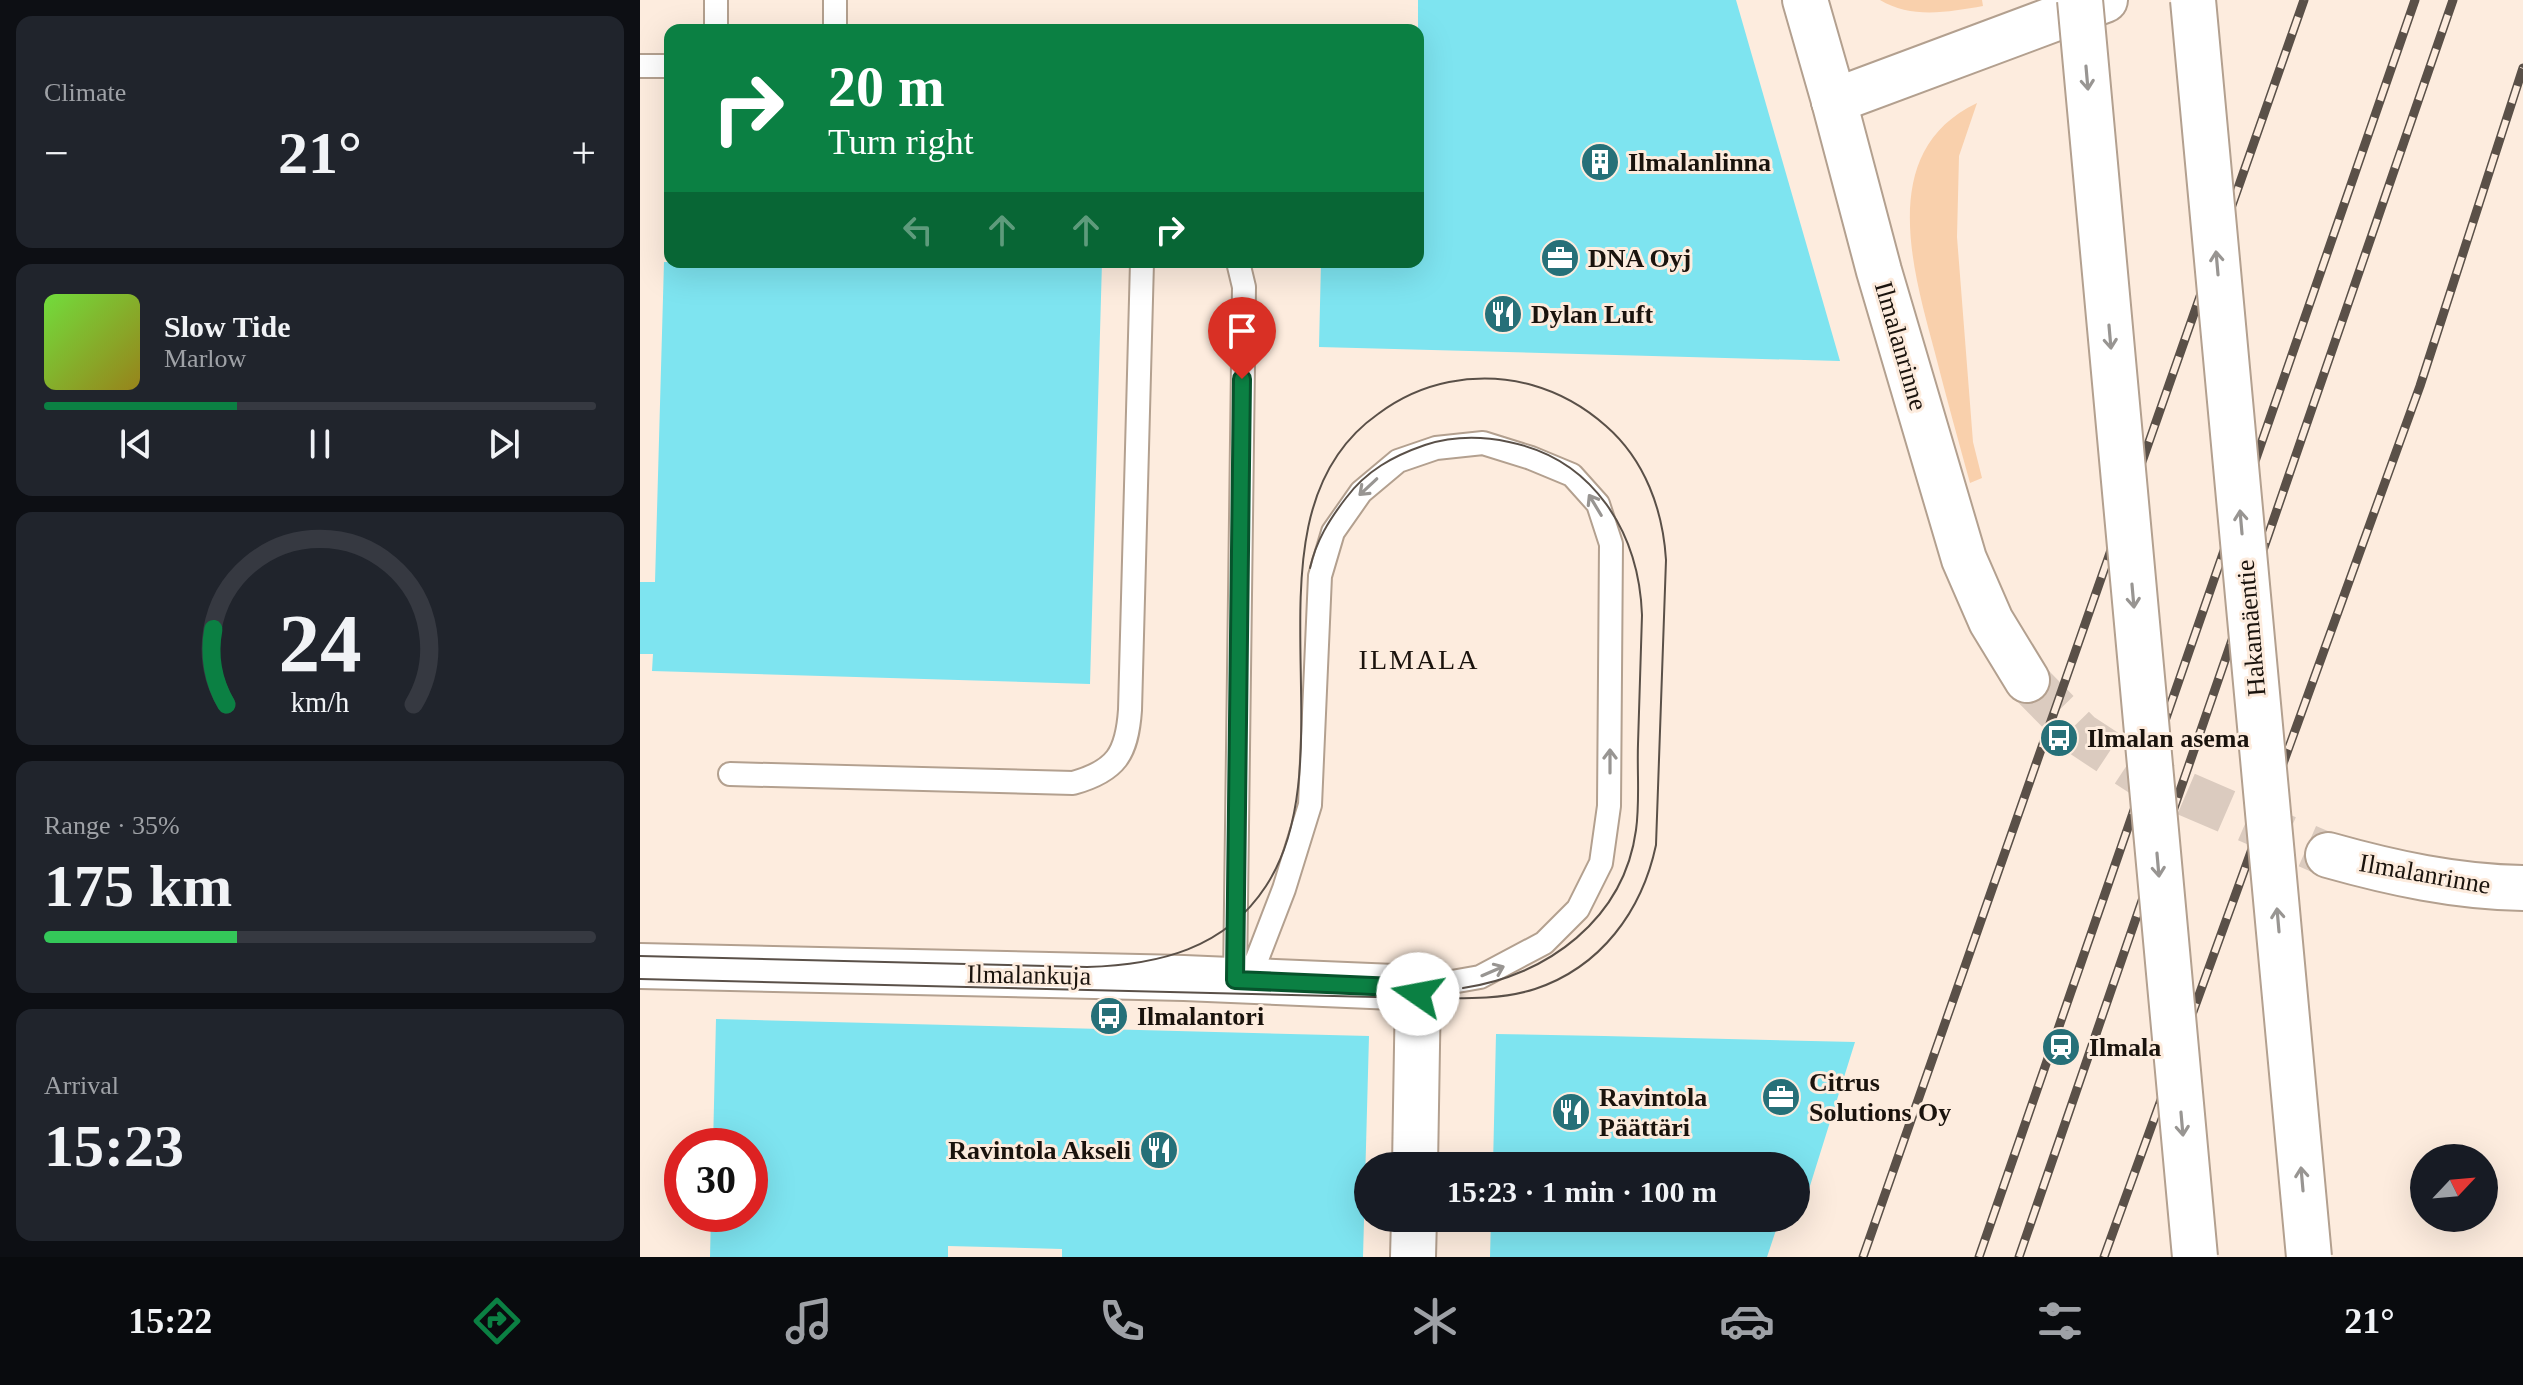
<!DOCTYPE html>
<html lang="en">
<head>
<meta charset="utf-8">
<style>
	:root { --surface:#171b24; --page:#20242c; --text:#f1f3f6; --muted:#9ea1a6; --line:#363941; --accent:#0b8043 }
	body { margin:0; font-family:Georgia,serif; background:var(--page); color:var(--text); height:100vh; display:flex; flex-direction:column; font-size:30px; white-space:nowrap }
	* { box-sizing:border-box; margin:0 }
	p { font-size:26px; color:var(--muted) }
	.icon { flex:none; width:44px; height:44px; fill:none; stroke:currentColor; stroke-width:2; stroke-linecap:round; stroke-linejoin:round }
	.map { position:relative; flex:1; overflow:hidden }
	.sheet { display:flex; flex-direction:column; gap:16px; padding:16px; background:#0d0f14; width:640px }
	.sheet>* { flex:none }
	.hud { position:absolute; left:24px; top:24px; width:760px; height:244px; border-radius:16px; box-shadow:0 8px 32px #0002; background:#0b8043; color:#fff; overflow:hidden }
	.needle { width:52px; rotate:64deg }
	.controls { position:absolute; left:1770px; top:1144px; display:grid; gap:16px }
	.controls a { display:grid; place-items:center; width:88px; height:88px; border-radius:50%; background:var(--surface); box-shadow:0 8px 32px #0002; font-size:40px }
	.speed { position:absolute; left:24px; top:1128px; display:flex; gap:16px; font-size:40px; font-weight:700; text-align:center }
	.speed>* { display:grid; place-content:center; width:104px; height:104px; border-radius:50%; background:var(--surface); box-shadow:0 8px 32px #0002; line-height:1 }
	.speed .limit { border:12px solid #d22; background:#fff; color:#111 }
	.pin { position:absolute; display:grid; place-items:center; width:68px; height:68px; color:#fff; margin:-82px -34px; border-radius:50% 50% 50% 0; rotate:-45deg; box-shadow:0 0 8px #0007 }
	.pin .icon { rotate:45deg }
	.me { position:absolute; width:88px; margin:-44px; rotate:282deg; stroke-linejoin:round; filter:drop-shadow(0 0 6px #0008) }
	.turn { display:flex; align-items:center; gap:28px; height:168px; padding:0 32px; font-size:36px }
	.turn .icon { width:104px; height:104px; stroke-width:2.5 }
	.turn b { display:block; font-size:56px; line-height:68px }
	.lanes { display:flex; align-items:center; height:76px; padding:0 32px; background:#0003; justify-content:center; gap:40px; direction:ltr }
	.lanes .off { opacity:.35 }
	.big { font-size:60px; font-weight:600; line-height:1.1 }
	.sheet .widget { flex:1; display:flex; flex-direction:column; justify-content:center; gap:12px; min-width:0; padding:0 28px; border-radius:16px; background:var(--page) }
	.sheet .dial { align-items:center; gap:0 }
	.dial svg { height:208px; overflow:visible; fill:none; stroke:var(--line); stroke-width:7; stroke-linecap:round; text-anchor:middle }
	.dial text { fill:var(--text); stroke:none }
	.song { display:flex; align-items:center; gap:24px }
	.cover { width:96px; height:96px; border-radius:12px; background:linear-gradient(135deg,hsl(100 70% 55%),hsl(50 70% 35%)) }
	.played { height:8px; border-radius:4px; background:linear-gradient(90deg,var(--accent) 35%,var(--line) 35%) }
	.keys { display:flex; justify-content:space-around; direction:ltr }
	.heat { display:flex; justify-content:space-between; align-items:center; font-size:44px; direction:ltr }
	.charge { height:12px; border-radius:6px; background:linear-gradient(90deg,#34c759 35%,var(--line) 0) }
	.trip { position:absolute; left:714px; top:1152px; width:456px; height:80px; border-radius:40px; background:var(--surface); box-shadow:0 8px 32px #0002; font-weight:600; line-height:80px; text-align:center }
	.menu { display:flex; height:128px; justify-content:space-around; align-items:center; background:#090b0e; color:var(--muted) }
	.menu .icon { width:56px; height:56px }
	.menu .on { color:var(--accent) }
	.menu b { font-size:36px; color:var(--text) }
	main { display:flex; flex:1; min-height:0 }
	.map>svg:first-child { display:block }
</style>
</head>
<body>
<main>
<section class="sheet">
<div class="widget"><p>Climate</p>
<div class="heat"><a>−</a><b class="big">21°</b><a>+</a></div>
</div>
<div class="widget">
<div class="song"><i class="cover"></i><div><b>Slow Tide</b><p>Marlow</p></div></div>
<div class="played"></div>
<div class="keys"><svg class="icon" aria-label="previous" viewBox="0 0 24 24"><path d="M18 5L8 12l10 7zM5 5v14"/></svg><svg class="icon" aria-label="pause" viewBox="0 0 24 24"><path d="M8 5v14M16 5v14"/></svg><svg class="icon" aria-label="next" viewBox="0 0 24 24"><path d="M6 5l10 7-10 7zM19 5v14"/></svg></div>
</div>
<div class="widget dial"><svg viewBox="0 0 100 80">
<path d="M14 69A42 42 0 1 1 86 69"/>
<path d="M14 69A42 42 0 0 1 9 40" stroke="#0b8043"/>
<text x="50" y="56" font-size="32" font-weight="700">24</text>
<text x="50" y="72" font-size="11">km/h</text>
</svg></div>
<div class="widget"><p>Range · 35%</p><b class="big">175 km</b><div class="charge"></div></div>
<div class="widget"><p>Arrival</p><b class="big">15:23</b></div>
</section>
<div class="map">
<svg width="1883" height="1257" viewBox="0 0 1883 1257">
	<rect width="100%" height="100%" fill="#fdecde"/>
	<path fill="#f9d0ac" d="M1240 0H1342L1343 6C1309 12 1271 19 1240 0Z
		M1337 103 1319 156 1317 237 1333 442 1342 478 1330 483C1318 440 1306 396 1295 353 1273 270 1236 151 1337 103Z"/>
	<path fill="#7ee4f0" d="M778 0H1096L1200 361 679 347 681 262H778Z
		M24 262H462L450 684 12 671 13 654H0V582H15Z
		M76 1019 729 1036 723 1257H422V1249L308 1246V1257H70L71 1214H110V1146H73Z
		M856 1034 964 1036 1215 1042 1169 1189H1156V1166H853Z
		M851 1218H1140L1127 1257H850Z"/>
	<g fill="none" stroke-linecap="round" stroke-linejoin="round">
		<path stroke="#dbcbbf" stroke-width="44" stroke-dasharray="44 22" stroke-linecap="butt" d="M1387 680 1440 734 1502 775 1688 855"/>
		<g stroke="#b3a08f" stroke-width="26">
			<path id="service" d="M76 30V0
				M195 30V0
				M0 66H30
				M90 774 433 783C476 771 487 754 490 710L502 262
				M595 980 604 287 598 262
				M609 980 644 889 670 805 680 576 693 532 721 492 758 461 796 448 843 443 891 458 932 475 958 504 971 544 969 806 961 863 938 909 904 943 840 977 778 988"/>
		</g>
		<g stroke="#b3a08f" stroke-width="48">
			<path id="minor" d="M0 966 544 978 778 988 775 1166
				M773 1257 774 1218"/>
		</g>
		<g stroke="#b3a08f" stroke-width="48">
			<path id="tertiary" d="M1194 101 1239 271 1324 559 1351 621 1387 680
				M1688 855C1752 873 1816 887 1883 888"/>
		</g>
		<g stroke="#b3a08f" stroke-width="48">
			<path id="secondary" d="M1165 0 1194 101"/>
		</g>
		<g stroke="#b3a08f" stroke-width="48">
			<path id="primary" d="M1194 101 1465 0"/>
		</g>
		<use href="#service" stroke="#fff" stroke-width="22"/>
		<use href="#minor" stroke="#fff" stroke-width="44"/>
		<use href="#tertiary" stroke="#fff" stroke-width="44"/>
		<use href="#secondary" stroke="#fff" stroke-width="44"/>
		<use href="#primary" stroke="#fff" stroke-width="44"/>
		<path stroke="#5a5048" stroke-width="2" d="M670 568C676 541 689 520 706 498 726 471 753 456 785 445 813 436 841 436 869 442 954 459 999 533 1002 615 1001 658 999 701 998 744 997 773 1000 802 996 830 984 919 907 976 823 988
			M0 956 447 967C518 965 585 949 626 886 712 755 594 515 738 414 758 399 784 387 809 382 867 371 922 387 966 426 1005 460 1023 510 1026 560L1016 845C1002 911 961 967 895 989 858 1001 815 998 778 998L0 979"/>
		<g stroke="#5a5048" stroke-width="9">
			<path id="rail" d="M1223 1257 1664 0
				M1339 1257 1775 0
				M1379 1257 1813 0
				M1464 1257 1780 386 1883 68"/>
		</g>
		<use href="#rail" stroke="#fdecde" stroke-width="6" stroke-dasharray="18" stroke-linecap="butt"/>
		<g stroke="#b3a08f" stroke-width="48" stroke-linecap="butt">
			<path id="primary-bridge" d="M1440 0 1555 1257
				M1553 0 1669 1257"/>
		</g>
		<use href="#primary-bridge" stroke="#fff" stroke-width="44"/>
	</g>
	<defs><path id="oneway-shaft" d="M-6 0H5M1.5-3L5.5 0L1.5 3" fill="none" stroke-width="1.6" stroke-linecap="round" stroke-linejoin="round" transform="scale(2)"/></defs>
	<g stroke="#989592">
		<use href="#oneway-shaft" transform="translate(1447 78) rotate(85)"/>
		<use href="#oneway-shaft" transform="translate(1577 263) rotate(-95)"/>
		<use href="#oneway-shaft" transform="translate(1470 337) rotate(85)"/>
		<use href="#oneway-shaft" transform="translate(728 487) rotate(137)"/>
		<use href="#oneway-shaft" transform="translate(955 505) rotate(-121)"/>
		<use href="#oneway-shaft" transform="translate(1601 522) rotate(-95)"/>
		<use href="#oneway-shaft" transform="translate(1493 596) rotate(85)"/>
		<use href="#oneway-shaft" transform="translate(970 761) rotate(-90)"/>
		<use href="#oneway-shaft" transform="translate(1518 865) rotate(85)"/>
		<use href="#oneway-shaft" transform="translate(1638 920) rotate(-95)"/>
		<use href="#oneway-shaft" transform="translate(853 971) rotate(-23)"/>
		<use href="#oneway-shaft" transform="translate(1542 1124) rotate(85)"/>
		<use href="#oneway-shaft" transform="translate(1662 1179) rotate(-95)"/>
	</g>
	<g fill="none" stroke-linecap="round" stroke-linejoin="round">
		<g stroke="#07532c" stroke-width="20">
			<path id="route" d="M602 379 595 980 778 988V994"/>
		</g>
		<use href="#route" stroke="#0b8043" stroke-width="14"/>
	</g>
	<defs>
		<g id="building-disc" transform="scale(2)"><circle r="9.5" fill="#267078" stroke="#fdecde"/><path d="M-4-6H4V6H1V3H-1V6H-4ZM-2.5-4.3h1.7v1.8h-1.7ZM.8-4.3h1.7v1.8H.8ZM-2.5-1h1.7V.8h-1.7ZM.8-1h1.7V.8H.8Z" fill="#fff"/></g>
		<g id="office-disc" transform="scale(2)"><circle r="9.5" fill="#267078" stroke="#fdecde"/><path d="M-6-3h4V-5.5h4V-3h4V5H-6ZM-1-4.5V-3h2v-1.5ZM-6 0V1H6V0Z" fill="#fff"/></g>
		<g id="restaurant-disc" transform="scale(2)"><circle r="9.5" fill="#267078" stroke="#fdecde"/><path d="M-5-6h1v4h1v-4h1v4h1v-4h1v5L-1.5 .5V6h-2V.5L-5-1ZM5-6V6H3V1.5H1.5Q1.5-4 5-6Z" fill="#fff"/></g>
		<g id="bus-disc" transform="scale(2)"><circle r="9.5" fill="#267078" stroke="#fdecde"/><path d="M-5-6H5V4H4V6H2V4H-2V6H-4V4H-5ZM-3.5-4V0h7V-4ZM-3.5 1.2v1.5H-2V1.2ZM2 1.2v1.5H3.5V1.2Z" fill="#fff"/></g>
		<g id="station-disc" transform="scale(2)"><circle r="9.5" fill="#267078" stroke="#fdecde"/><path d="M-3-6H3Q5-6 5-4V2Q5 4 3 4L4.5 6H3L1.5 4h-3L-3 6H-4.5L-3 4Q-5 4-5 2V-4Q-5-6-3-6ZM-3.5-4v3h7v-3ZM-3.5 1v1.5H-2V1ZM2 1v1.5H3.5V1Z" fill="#fff"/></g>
	</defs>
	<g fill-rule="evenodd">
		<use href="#building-disc" x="960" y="162"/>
		<use href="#office-disc" x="920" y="258"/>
		<use href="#restaurant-disc" x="863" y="314"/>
		<use href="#bus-disc" x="1419" y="738"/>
		<use href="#bus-disc" x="469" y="1016"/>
		<use href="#station-disc" x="1421" y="1047"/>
		<use href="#office-disc" x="1141" y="1097"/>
		<use href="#restaurant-disc" x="931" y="1112"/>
		<use href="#restaurant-disc" x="519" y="1150"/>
	</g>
	<g text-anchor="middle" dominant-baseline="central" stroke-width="6" stroke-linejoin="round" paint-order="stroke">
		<g font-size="26" font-weight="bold" fill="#1a130d" stroke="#fdecde" text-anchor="start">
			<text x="988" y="162">Ilmalanlinna</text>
			<text x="948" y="258">DNA Oyj</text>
			<text x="891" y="314">Dylan Luft</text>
			<text x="1447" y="738">Ilmalan asema</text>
			<text x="497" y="1016">Ilmalantori</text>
			<text x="1449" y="1047">Ilmala</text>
			<text x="1169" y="1082">Citrus<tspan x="1169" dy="30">Solutions Oy</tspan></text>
			<text x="959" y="1097">Ravintola<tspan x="959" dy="30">Päättäri</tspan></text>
			<text x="491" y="1150" text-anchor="end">Ravintola Akseli</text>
		</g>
		<g font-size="26" fill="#1a130d" stroke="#fdecde">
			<text transform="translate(1261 346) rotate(74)">Ilmalanrinne</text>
			<text transform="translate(1611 628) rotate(-95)">Hakamäentie</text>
			<text transform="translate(1785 874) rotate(10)">Ilmalanrinne</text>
			<text transform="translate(389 975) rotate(1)">Ilmalankuja</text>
		</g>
		<g font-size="28" letter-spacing="2" fill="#1a130d" stroke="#fdecde">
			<text x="779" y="659">ILMALA</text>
		</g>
	</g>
</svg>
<div class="controls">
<a><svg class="needle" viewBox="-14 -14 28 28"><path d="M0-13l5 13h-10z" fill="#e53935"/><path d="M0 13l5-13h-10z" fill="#9ea1a6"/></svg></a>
</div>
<div class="speed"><div class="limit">30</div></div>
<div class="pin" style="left:602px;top:379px;background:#d93025"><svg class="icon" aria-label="arrive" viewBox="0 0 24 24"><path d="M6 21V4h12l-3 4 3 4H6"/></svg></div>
<svg class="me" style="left:778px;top:994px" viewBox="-20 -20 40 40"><circle r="19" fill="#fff"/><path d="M0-13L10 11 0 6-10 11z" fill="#0b8043"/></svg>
<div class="trip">15:23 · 1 min · 100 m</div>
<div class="hud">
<div class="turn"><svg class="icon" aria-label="right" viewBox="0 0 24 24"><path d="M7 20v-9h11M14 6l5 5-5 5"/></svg><div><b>20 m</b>Turn right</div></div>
<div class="lanes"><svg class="icon off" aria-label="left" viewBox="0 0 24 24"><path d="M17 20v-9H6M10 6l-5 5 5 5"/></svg><svg class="icon off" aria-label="ahead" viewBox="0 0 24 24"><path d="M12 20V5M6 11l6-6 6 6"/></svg><svg class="icon off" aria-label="ahead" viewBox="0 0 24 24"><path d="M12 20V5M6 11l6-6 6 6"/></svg><svg class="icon" aria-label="right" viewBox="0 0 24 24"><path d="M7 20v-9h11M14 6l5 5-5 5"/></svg></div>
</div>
</div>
</main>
<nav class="menu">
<b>15:22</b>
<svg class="icon on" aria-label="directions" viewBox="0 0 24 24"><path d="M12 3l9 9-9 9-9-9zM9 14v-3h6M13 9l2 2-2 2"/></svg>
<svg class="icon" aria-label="music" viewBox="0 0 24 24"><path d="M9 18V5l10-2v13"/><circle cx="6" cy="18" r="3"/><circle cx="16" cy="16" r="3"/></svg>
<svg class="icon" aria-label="phone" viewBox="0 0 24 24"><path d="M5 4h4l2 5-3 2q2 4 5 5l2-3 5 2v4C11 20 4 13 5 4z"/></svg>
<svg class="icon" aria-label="climate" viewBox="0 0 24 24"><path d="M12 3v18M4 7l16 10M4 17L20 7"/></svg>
<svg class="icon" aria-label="car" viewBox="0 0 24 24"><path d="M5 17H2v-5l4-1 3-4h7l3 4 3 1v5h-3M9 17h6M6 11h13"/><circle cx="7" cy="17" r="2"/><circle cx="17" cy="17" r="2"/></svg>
<svg class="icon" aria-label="filters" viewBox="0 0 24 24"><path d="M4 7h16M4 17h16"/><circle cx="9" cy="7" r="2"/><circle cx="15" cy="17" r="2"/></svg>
<b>21°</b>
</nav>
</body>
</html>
